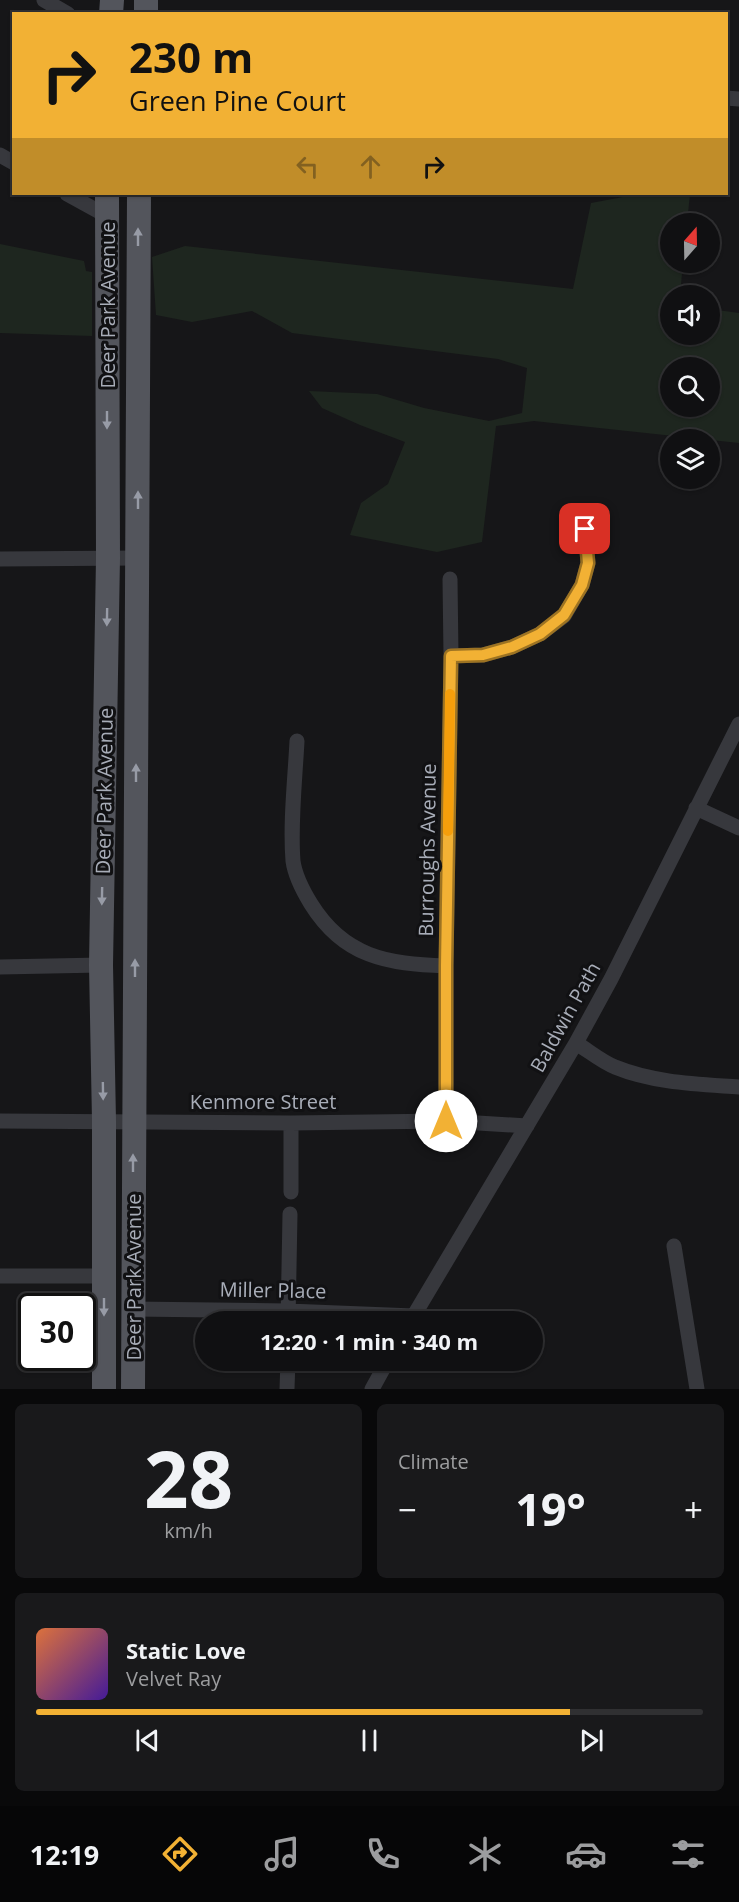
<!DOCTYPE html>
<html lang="en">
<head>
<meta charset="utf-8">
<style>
	:root { --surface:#101012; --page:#19191b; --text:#f1f3f6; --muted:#9c9d9f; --line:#303032; --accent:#f2b134 }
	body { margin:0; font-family:"Open Sans",sans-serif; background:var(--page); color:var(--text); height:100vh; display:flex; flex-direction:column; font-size:22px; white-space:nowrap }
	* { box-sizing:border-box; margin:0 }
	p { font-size:20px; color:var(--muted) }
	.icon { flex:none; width:33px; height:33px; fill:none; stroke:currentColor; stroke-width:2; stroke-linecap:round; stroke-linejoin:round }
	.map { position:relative; height:1389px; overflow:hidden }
	.side { display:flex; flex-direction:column; gap:15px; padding:15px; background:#09090a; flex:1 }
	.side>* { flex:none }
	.banner { position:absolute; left:12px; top:12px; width:716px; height:183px; border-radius:0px; box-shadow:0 2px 4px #0004,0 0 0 2px var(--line); background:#f2b134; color:#111; overflow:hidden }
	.needle { width:39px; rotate:20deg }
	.fabs { position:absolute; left:660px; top:213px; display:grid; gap:12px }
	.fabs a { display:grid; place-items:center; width:60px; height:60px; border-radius:50%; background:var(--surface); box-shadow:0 2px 4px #0004,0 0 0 2px var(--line); font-size:30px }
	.speed { position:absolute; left:18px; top:1293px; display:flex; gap:12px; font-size:30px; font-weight:700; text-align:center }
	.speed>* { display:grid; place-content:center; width:78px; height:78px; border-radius:50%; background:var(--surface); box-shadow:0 2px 4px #0004,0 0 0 2px var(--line); line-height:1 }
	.speed .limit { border:3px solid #111; border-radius:9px; background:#fff; color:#111 }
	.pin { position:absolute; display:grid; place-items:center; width:51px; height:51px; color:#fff; margin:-26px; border-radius:12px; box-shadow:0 3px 9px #0006 }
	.me { position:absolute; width:66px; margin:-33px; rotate:0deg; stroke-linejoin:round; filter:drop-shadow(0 0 4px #0008) }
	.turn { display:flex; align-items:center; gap:21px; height:126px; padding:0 18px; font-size:27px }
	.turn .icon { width:78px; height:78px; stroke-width:2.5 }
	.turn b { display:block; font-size:42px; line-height:51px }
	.lanes { display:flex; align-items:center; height:57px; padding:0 18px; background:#0003; justify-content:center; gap:30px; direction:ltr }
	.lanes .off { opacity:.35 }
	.big { font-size:45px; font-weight:700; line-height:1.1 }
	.side .card { flex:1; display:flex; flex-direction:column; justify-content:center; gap:9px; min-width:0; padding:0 21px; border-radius:9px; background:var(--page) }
	.side .dial { align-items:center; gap:0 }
	.dial b { font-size:78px; line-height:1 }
	.song { display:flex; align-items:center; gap:18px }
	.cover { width:72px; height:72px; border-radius:9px; background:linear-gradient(135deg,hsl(20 70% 55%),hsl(260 70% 35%)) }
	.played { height:6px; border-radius:3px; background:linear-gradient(90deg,var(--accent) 80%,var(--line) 80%) }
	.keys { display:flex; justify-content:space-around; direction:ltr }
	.heat { display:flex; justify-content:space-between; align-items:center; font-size:33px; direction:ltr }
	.side .tiles { flex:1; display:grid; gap:15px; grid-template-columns:1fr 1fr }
	.card:last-child { grid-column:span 2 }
	.trip { position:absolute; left:195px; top:1311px; width:348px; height:60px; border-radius:30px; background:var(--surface); box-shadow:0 2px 4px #0004,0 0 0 2px var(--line); font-weight:700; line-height:60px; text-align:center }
	.tabs { display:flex; height:96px; justify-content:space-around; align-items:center; background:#060607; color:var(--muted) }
	.tabs .icon { width:42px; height:42px }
	.tabs .on { color:var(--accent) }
	.tabs b { font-size:27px; color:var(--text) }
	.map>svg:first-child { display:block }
</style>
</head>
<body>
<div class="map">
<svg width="739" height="1389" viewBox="0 0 739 1389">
	<rect width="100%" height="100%" fill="#161618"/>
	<path fill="#1e261f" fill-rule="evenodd" d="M639 194H690L687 223 670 224V262L683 263 680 295 670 296V334H710V309L739 313V443L534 421 496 426 482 542 437 552 350 535 361 503 388 484 405 442 360 425 322 408 309 391 377 394 424 408 489 421 522 413 527 368 498 359 292 333 252 311 192 322 156 315 152 257 185 246 573 289 591 203ZM670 368H710V406H670Z
		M0 244 84 261 86 271 92 272V336L0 333Z"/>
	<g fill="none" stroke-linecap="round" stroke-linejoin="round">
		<path stroke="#37383d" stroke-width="15" d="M44 0 68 14
			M726 98 739 99
			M0 155 14 163
			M67 194 107 216
			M0 559 138 558
			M451 656 483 655 512 647 540 634 564 616 582 585 588 563 585 529
			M297 741C295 780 290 823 293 861 295 876 303 891 311 904 344 957 387 964 446 966
			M696 808 739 828
			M0 967 101 965
			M576 1043C589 1051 602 1062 615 1067 654 1083 698 1084 739 1087
			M0 1121 291 1123 446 1121 527 1126
			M446 1121V966L451 656 450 579
			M291 1192V1123
			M674 1246 697 1389
			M0 1276H104
			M133 1309 288 1311 413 1316
			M288 1322 290 1214
			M410 1322 576 1043 611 979 739 724
			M287 1389 288 1360
			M372 1389 388 1360"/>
		<path stroke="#53555c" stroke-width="24" d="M111 14 112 0
			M146 14V0
			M104 1389V1121L101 965 108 558 107 194
			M133 1389 139 194"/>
	</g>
	<defs><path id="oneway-solid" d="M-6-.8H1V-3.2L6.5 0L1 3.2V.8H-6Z" transform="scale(1.5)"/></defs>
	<g fill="#979ba6">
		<use href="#oneway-solid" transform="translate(138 237) rotate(-90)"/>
		<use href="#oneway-solid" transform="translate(107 420) rotate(90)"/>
		<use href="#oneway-solid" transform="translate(138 500) rotate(-90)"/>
		<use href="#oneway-solid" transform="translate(107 617) rotate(91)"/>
		<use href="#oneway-solid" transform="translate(136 773) rotate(-90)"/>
		<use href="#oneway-solid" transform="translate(102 896) rotate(91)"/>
		<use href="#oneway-solid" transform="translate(135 968) rotate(-90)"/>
		<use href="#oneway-solid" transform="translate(103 1091) rotate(89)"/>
		<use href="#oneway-solid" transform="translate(133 1163) rotate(-90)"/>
		<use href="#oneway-solid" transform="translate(104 1307) rotate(90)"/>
	</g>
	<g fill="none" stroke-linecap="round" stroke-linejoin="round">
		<g stroke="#9d7322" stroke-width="15">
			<path id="route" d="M446 1121V966L451 656 483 655 512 647 540 634 564 615 582 585 588 563 585 529"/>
		</g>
		<use href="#route" stroke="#f2b134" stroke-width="10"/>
		<path stroke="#f59e0b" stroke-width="10" d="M448 831 450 694"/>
	</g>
	<g text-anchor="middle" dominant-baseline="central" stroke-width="6" stroke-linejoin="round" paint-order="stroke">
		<g font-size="20" fill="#a8adb8" stroke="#111113">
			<text transform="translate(107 305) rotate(-90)">Deer Park Avenue</text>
			<text transform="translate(104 791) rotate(-89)">Deer Park Avenue</text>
			<text transform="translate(427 850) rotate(-89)">Burroughs Avenue</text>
			<text transform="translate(565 1017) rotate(-61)">Baldwin Path</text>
			<text x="263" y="1101">Kenmore Street</text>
			<text transform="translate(133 1277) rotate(-90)">Deer Park Avenue</text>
			<text transform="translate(273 1290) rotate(1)">Miller Place</text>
		</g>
	</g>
</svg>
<div class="fabs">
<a><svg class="needle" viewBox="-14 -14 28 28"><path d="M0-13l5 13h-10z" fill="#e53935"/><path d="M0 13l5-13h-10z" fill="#9c9d9f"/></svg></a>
<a><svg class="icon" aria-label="sound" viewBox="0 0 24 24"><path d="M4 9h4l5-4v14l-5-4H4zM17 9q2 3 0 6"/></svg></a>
<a><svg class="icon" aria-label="search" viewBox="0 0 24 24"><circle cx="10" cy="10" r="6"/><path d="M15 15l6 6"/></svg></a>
<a><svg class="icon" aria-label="layers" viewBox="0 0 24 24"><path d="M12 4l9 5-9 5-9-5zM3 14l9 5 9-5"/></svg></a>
</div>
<div class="speed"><div class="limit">30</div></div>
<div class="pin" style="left:585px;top:529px;background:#d93025"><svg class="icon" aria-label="arrive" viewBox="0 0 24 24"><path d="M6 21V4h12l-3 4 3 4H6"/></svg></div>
<svg class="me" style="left:446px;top:1121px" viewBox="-20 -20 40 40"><circle r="19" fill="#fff"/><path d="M0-13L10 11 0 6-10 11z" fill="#f2b134"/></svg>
<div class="trip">12:20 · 1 min · 340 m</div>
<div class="banner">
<div class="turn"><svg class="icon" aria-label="right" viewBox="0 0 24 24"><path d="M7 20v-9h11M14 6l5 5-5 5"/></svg><div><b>230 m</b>Green Pine Court</div></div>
<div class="lanes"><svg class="icon off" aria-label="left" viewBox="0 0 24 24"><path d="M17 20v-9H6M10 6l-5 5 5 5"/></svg><svg class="icon off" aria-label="ahead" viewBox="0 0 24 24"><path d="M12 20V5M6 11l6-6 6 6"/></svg><svg class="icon" aria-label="right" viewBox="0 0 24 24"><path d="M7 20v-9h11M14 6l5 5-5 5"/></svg></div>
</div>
</div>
<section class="side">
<div class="tiles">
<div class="card dial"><b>28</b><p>km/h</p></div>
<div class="card"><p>Climate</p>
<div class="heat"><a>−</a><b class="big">19°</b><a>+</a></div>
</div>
<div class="card">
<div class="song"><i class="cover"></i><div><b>Static Love</b><p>Velvet Ray</p></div></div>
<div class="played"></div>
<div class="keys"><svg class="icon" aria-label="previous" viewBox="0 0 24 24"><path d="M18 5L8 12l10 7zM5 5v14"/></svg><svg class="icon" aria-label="pause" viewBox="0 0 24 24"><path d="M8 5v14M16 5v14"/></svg><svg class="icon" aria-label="next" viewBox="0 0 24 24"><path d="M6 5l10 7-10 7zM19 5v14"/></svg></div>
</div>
</div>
</section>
<nav class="tabs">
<b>12:19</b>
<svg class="icon on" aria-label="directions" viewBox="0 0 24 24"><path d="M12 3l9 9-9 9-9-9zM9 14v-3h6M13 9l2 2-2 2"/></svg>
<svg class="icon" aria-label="music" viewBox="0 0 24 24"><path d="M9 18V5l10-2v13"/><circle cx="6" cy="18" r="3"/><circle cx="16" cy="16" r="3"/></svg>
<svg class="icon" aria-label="phone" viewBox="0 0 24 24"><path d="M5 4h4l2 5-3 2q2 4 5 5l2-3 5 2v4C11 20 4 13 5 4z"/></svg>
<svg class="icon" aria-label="climate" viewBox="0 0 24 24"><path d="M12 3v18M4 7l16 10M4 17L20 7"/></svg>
<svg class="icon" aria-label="car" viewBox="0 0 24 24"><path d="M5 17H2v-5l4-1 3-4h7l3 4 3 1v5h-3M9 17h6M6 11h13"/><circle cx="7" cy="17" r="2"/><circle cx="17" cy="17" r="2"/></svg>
<svg class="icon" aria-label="filters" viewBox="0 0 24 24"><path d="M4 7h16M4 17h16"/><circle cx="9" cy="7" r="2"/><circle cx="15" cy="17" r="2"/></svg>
</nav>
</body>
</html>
